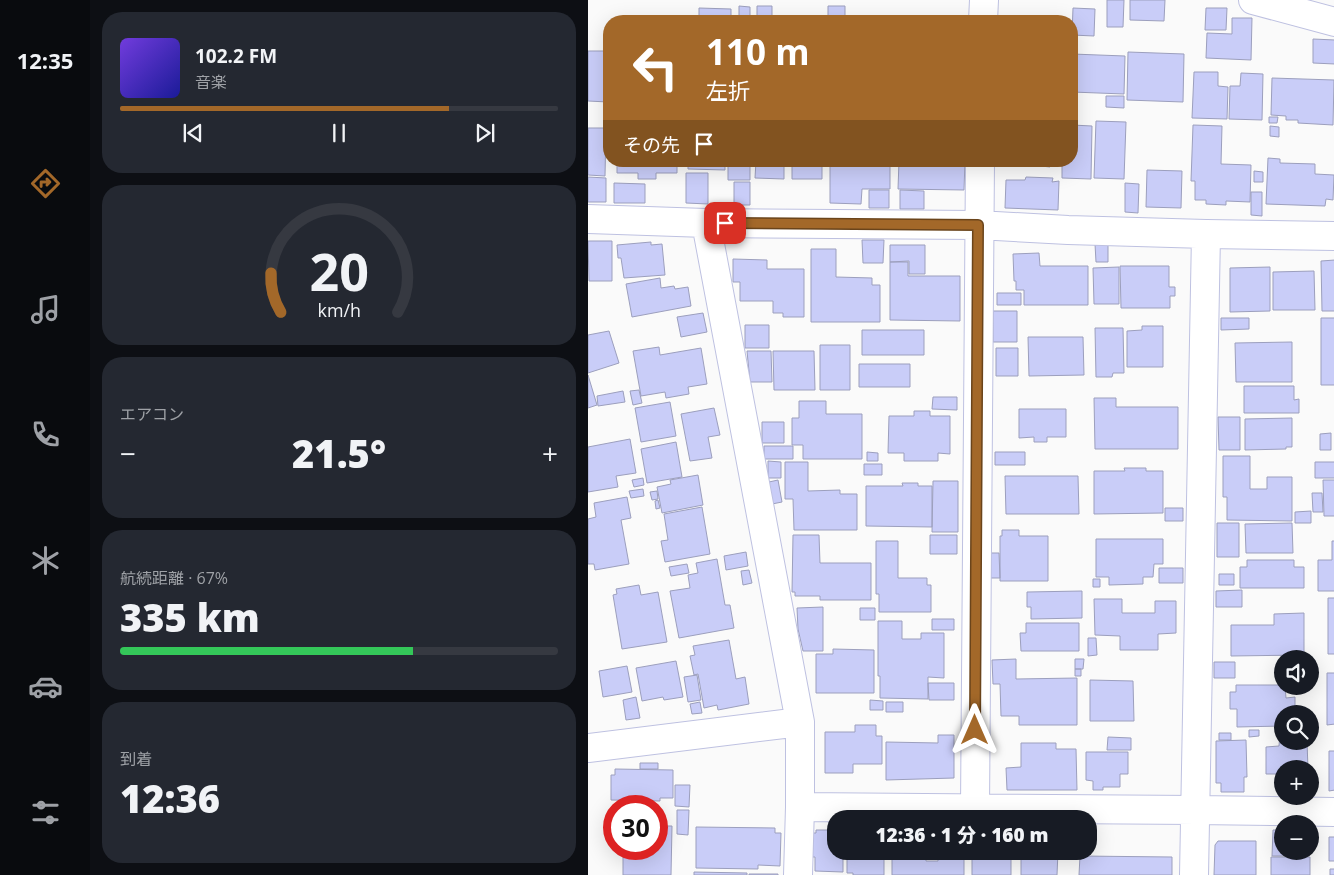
<!DOCTYPE html>
<html lang="ja">
<head>
<meta charset="utf-8">
<style>
	:root { --surface:#171b24; --page:#242831; --text:#f1f3f6; --muted:#9ea1a6; --line:#363941; --accent:#a36829 }
	body { margin:0; font-family:"Open Sans","Noto Sans JP",sans-serif; background:var(--page); color:var(--text); height:100vh; display:flex; flex-direction:column; font-size:19px; white-space:nowrap }
	* { box-sizing:border-box; margin:0 }
	p { font-size:16px; color:var(--muted) }
	.icon { flex:none; width:28px; height:28px; fill:none; stroke:currentColor; stroke-width:2; stroke-linecap:round; stroke-linejoin:round }
	.map { position:relative; flex:1; overflow:hidden }
	.details { display:flex; flex-direction:column; gap:12px; padding:12px; background:#0d0f14; width:498px }
	.details>* { flex:none }
	.guide { position:absolute; left:15px; top:15px; width:475px; height:152px; border-radius:20px; box-shadow:0 5px 20px #0002; background:#a36829; color:#fff; overflow:hidden }
	.fabs { position:absolute; left:686px; top:650px; display:grid; gap:10px }
	.fabs a { display:grid; place-items:center; width:45px; height:45px; border-radius:50%; background:var(--surface); box-shadow:0 5px 20px #0002; font-size:25px }
	.speed { position:absolute; left:15px; top:795px; display:flex; gap:10px; font-size:25px; font-weight:700; text-align:center }
	.speed>* { display:grid; place-content:center; width:65px; height:65px; border-radius:50%; background:var(--surface); box-shadow:0 5px 20px #0002; line-height:1 }
	.speed .limit { border:8px solid #d22; background:#fff; color:#111 }
	.pin { position:absolute; display:grid; place-items:center; width:42px; height:42px; color:#fff; margin:-21px; border-radius:10px; box-shadow:0 2px 8px #0006 }
	.me { position:absolute; width:55px; margin:-28px; rotate:0deg; stroke-linejoin:round; filter:drop-shadow(0 0 4px #0008) }
	.turn { display:flex; align-items:center; gap:18px; height:105px; padding:0 20px; font-size:22px }
	.turn .icon { width:65px; height:65px; stroke-width:2.5 }
	.turn b { display:block; font-size:35px; line-height:42px }
	.then { display:flex; align-items:center; height:48px; padding:0 20px; background:#0003; gap:10px; font-size:19px }
	.big { font-size:38px; font-weight:800; line-height:1.1 }
	.details .tile { flex:1; display:flex; flex-direction:column; justify-content:center; gap:8px; min-width:0; padding:0 18px; border-radius:20px; background:var(--page) }
	.details .dial { align-items:center; gap:0 }
	.dial svg { height:130px; overflow:visible; fill:none; stroke:var(--line); stroke-width:7; stroke-linecap:round; text-anchor:middle }
	.dial text { fill:var(--text); stroke:none }
	.song { display:flex; align-items:center; gap:15px }
	.cover { width:60px; height:60px; border-radius:8px; background:linear-gradient(135deg,hsl(260 70% 55%),hsl(240 70% 35%)) }
	.played { height:5px; border-radius:2px; background:linear-gradient(90deg,var(--accent) 75%,var(--line) 75%) }
	.keys { display:flex; justify-content:space-around; direction:ltr }
	.heat { display:flex; justify-content:space-between; align-items:center; font-size:28px; direction:ltr }
	.charge { height:8px; border-radius:4px; background:linear-gradient(90deg,#34c759 67%,var(--line) 0) }
	.trip { position:absolute; left:239px; top:810px; width:270px; height:50px; border-radius:20px; background:var(--surface); box-shadow:0 5px 20px #0002; font-weight:800; line-height:50px; text-align:center }
	main { display:flex; flex:1; min-height:0 }
	.dock { display:flex; flex-direction:column; width:90px; justify-content:space-around; align-items:center; background:#090b0e; color:var(--muted) }
	.dock .icon { width:35px; height:35px }
	.dock .selected { color:var(--accent) }
	.dock b { font-size:22px; color:var(--text) }
	.map>svg:first-child { display:block }
</style>
</head>
<body>
<main>
<nav class="dock">
<b>12:35</b>
<svg class="icon selected" aria-label="directions" viewBox="0 0 24 24"><path d="M12 3l9 9-9 9-9-9zM9 14v-3h6M13 9l2 2-2 2"/></svg>
<svg class="icon" aria-label="music" viewBox="0 0 24 24"><path d="M9 18V5l10-2v13"/><circle cx="6" cy="18" r="3"/><circle cx="16" cy="16" r="3"/></svg>
<svg class="icon" aria-label="phone" viewBox="0 0 24 24"><path d="M5 4h4l2 5-3 2q2 4 5 5l2-3 5 2v4C11 20 4 13 5 4z"/></svg>
<svg class="icon" aria-label="climate" viewBox="0 0 24 24"><path d="M12 3v18M4 7l16 10M4 17L20 7"/></svg>
<svg class="icon" aria-label="car" viewBox="0 0 24 24"><path d="M5 17H2v-5l4-1 3-4h7l3 4 3 1v5h-3M9 17h6M6 11h13"/><circle cx="7" cy="17" r="2"/><circle cx="17" cy="17" r="2"/></svg>
<svg class="icon" aria-label="filters" viewBox="0 0 24 24"><path d="M4 7h16M4 17h16"/><circle cx="9" cy="7" r="2"/><circle cx="15" cy="17" r="2"/></svg>
</nav>
<section class="details">
<div class="tile">
<div class="song"><i class="cover"></i><div><b>102.2 FM</b><p>音楽</p></div></div>
<div class="played"></div>
<div class="keys"><svg class="icon" aria-label="previous" viewBox="0 0 24 24"><path d="M18 5L8 12l10 7zM5 5v14"/></svg><svg class="icon" aria-label="pause" viewBox="0 0 24 24"><path d="M8 5v14M16 5v14"/></svg><svg class="icon" aria-label="next" viewBox="0 0 24 24"><path d="M6 5l10 7-10 7zM19 5v14"/></svg></div>
</div>
<div class="tile dial"><svg viewBox="0 0 100 80">
<path d="M14 69A42 42 0 1 1 86 69"/>
<path d="M14 69A42 42 0 0 1 8 45" stroke="#a36829"/>
<text x="50" y="56" font-size="32" font-weight="700">20</text>
<text x="50" y="72" font-size="11">km/h</text>
</svg></div>
<div class="tile"><p>エアコン</p>
<div class="heat"><a>−</a><b class="big">21.5°</b><a>+</a></div>
</div>
<div class="tile"><p>航続距離 · 67%</p><b class="big">335 km</b><div class="charge"></div></div>
<div class="tile"><p>到着</p><b class="big">12:36</b></div>
</section>
<div class="map">
<svg width="747" height="875" viewBox="0 0 747 875">
	<rect width="100%" height="100%" fill="#fafafa"/>
	<path fill="#c9cdf8" stroke="#9c9fbd" d="M519 0H536L535 27H519Z
		M542 0H577L576 21 542 20Z
		M151 6 162 7V21H151Z
		M169 6H184V21H169Z
		M240 6H257V21H240Z
		M111 8 143 9V21H111Z
		M485 8 507 9 506 36 484 35Z
		M618 8H639L638 30H617Z
		M644 18H664L663 60 618 58 619 33 644 34Z
		M725 39 747 40V64L725 63Z
		M0 51H20V102L0 101Z
		M540 52 596 54 595 102 539 100Z
		M484 54 537 56 536 94 484 92Z
		M606 72H630V86L640 87 639 119 604 118Z
		M653 73 675 74 674 120 641 119 642 86H652Z
		M684 78 746 80 745 125 710 123V120H698V116L683 115Z
		M518 96H536V108L518 107Z
		M681 117H690L689 123H681Z
		M508 121 538 122 536 179 506 178Z
		M484 125 504 126 503 179 474 178V161H484Z
		M605 125 634 126 633 164 663 165 662 202 638 201V205L618 204V200H607V181H603Z
		M682 126 691 127V137L682 136Z
		M0 128H18L17 176 0 175Z
		M680 158 692 159V163L727 164V174L746 175 745 200 738 199 737 206 678 204Z
		M29 161H89V173H68V179H50V173H29Z
		M100 161H137V170L100 169Z
		M140 161H162V180H140Z
		M168 161H196V179L167 178Z
		M204 161H234V179H204Z
		M242 161H302V189H274L273 204 242 203Z
		M311 161H377L376 190 310 189Z
		M453 161H470L469 163H462V167L453 166Z
		M559 170 594 171 593 208 558 207Z
		M666 171 675 172V182H666Z
		M98 173H120V204L98 203Z
		M0 177 18 178V202H0Z
		M438 177 465 178 464 182 471 181 470 210 417 208 418 180H437Z
		M146 182H162V205H146Z
		M26 183 57 184V203H26Z
		M537 183 551 184 550 213 537 212Z
		M281 190H301V208H281Z
		M312 190 336 191V209H312Z
		M663 192H674V216L663 215Z
		M274 240H296L295 263H275Z
		M0 241H24V281H1Z
		M63 242V245L74 244 77 275 36 278 33 258H30L29 245Z
		M507 244 520 245V262H508Z
		M302 245H337V274H321V261L302 262Z
		M223 249H248V277L284 278V285H292V322H223Z
		M451 253 452 266H500V305H436V290H428V281H426L425 254Z
		M145 259 179 260V269H216V317H195V313H185V301H152V282H145Z
		M747 260V311H734L733 261Z
		M302 262H320V276H372V321L302 320Z
		M532 266H581V287H587V296H582V308H533Z
		M531 267V304H506L505 268Z
		M682 267V311L642 312V268Z
		M726 271 727 310H685V272Z
		M72 278 73 288 86 286 87 289 100 287 103 306 44 317 38 284Z
		M409 293H433V305H409Z
		M405 311H429V342H405Z
		M115 313 119 332 93 337 89 317Z
		M633 318H661V329L633 330Z
		M733 318H747V385H733Z
		M157 325H181V348H157Z
		M554 326H575V367H539V331L554 330Z
		M507 328H535L536 373H525L524 377H508Z
		M274 330H336V355H274Z
		M21 331 31 363 0 373V335Z
		M440 337H495L496 375 441 376Z
		M704 342V382H648L647 343Z
		M232 345H262V390H232Z
		M71 347 72 355 113 348 119 384 100 387 101 394 78 398 77 392 53 396 45 351Z
		M408 348H430V376H408Z
		M159 351H183L184 382H162Z
		M185 351H226L227 390H186Z
		M271 364H322V387H271Z
		M0 375 9 405 0 408Z
		M656 386H706V400L711 399V413H656Z
		M51 390 54 403 45 405 42 391Z
		M35 391 37 402 10 406 9 396Z
		M345 397H369V410L344 409Z
		M506 398H528V407H590V449H507Z
		M211 401H238V414H274V459H215V445H204V418H211Z
		M82 402 88 436 53 442 47 408Z
		M126 408 132 435 120 437 124 458 102 461 93 414Z
		M431 409H478V437H459V442H446V437L431 438Z
		M326 411H342V416H362V454L350 453V461H316V453H300L301 416H326Z
		M630 417H652V450H631Z
		M704 418V447H698V449L657 450V419Z
		M174 422H196V443H174Z
		M743 433V450H732V434Z
		M42 439 48 473 28 476 30 487 0 492V447Z
		M88 442 94 477 59 483 53 449Z
		M176 446H205V459H176Z
		M279 452 290 453V461H279Z
		M407 452H437V465H407Z
		M635 456H662V489H679V477H704V521L639 520V497H635Z
		M180 461 193 462V478H180Z
		M197 462H220V491L252 490V494H269V530H206L205 499H197Z
		M727 462H747V478H727Z
		M276 464H294V475H276Z
		M536 468H558V471H575V513L506 514V471H537Z
		M110 475 115 505 74 513 69 487 83 484 82 480Z
		M417 476H490L491 514H418Z
		M55 478 56 485 46 487 44 480Z
		M190 480 194 502 184 504 181 482Z
		M735 480H747V516H736Z
		M345 481H370V532H344Z
		M314 483H330V486H344V527L278 526V486H315Z
		M55 489 56 496 43 498 41 491Z
		M69 491 70 499 64 500 62 492Z
		M724 493H734L735 512H725Z
		M39 497 43 518 33 520 41 564 7 570 6 564H0V519L8 517 6 503Z
		M70 500 72 508 68 509 67 501Z
		M114 507 122 554 77 562 73 541 80 540 76 514Z
		M577 508H595V521H577Z
		M723 511V523H707V512Z
		M629 523H651V557H629Z
		M704 523 705 553H658L657 524Z
		M414 530H431V536H460V581H412V536H414Z
		M205 535H231L232 563H283V600H232V596H207V592H204Z
		M342 535H369V554H342Z
		M508 539H575V564H566L565 577H555V584L521 585V577H508Z
		M288 541H310V578H339V585H343V612H291V594H288Z
		M744 541H747V591H730V560H744Z
		M158 552 160 566 138 570 136 556Z
		M401 553H411L412 578H401Z
		M129 559 137 605H142L146 628 91 638 82 591 102 588 100 575 110 573 108 563Z
		M659 560H706V567H716V588H652V567H659Z
		M99 564 101 573 83 576 81 567Z
		M571 568H595V583H571Z
		M161 570 164 583 155 585 153 571Z
		M631 574H646V585H631Z
		M505 579H512V587H505Z
		M51 585 53 595 70 592 79 642 34 649 25 595 29 594 28 589Z
		M654 590V607H628V591Z
		M494 591V618L443 619V607H439V592Z
		M740 598H747V654H740Z
		M506 599H534V613H567V601H588V633L570 634V650H532V636L507 635Z
		M235 607V651H215L210 629 209 608Z
		M272 608H287V620H272Z
		M716 613V655L643 656V625H686V614Z
		M344 619H366V630H344Z
		M290 621H314V639H333V633H356V678L340 677V699L292 698V676H290Z
		M438 623H491V651H433L432 633H438Z
		M500 638H508L509 655 500 656Z
		M141 640 148 679 157 677 161 704 130 710 129 705 116 708 110 674 106 675 102 656 107 655 105 646Z
		M245 649 286 650V693H228V654H245Z
		M428 659V679L489 678V725H431V716H413L412 684H405L404 660Z
		M487 659H496L495 669H487Z
		M88 661 95 697 76 700 75 697 54 701 48 668Z
		M626 662H647V678H626Z
		M39 666 44 692 15 697 11 671Z
		M487 669H493V676H487Z
		M739 673H747V724L739 725Z
		M109 675 113 700 100 702 96 677Z
		M502 680 545 681 546 721H502Z
		M340 683H366V700H341Z
		M648 685H695L697 686 698 698 707 697V714H695V726L649 727V709H642V692H648Z
		M48 697 52 718 38 720 35 700Z
		M282 700 295 701V710H282Z
		M112 702 114 713 104 714 102 704Z
		M298 702H315V712H298Z
		M267 725H288V736H294V764H265V773H237V732H267Z
		M661 730H671V736L661 737Z
		M631 733H643V740H631Z
		M692 733H695V741H719L720 769H695V774H678V747L691 746Z
		M350 735H366V778L298 780V742L350 743Z
		M520 737 543 738V750H519Z
		M658 740 659 777H656V792H633V783H628V741Z
		M433 743H468V749H488L489 790H419L418 768 433 767Z
		M741 751H747V790L741 791Z
		M498 752H540V774H532V787H515V790H505V781L498 780Z
		M52 763H70V769H52Z
		M27 769 85 770V798H72V801L23 800V775H27Z
		M87 785H102L101 807 87 806Z
		M89 810H101L100 835 89 834Z
		M69 826H84L83 875H35V849H69Z
		M108 827 187 828V833H193L192 866 170 865V869L108 868Z
		M228 830H248V851H255V872L227 871V857H224V833H228Z
		M685 830H695V851H709V856H684Z
		M741 837H747V861H741Z
		M630 841H668V875H626L627 845Z
		M259 851H296V875H265V873H259Z
		M304 851H338V861H350V851H376V875H304Z
		M384 851H419V857H423V875H384Z
		M446 851H470L469 875H433V855H445Z
		M492 856 584 857V875H491Z
		M683 857H722V875H683Z
		M742 869H747V875H742Z
		M106 872 159 873V875H106Z
		M161 874H190V875H161Z"/>
	<g fill="none" stroke-linecap="round" stroke-linejoin="round">
		<g stroke="#bec1e1" stroke-width="30">
			<path id="minor" d="M665 0 747 22
				M395 21 396 0
				M0 219 118 223 390 225 480 230 618 234 747 236
				M118 223 212 722V807L210 875
				M0 748 212 722
				M212 807 608 810 747 812
				M387 808 392 161
				M606 875 618 234"/>
		</g>
		<use href="#minor" stroke="#fff" stroke-width="28"/>
	</g>
	<g fill="none" stroke-linecap="round" stroke-linejoin="round">
		<g stroke="#6a441b" stroke-width="12">
			<path id="route" d="M137 223 390 225 387 730"/>
		</g>
		<use href="#route" stroke="#a36829" stroke-width="9"/>
	</g>
</svg>
<div class="fabs">
<a><svg class="icon" aria-label="sound" viewBox="0 0 24 24"><path d="M4 9h4l5-4v14l-5-4H4zM17 9q2 3 0 6"/></svg></a>
<a><svg class="icon" aria-label="search" viewBox="0 0 24 24"><circle cx="10" cy="10" r="6"/><path d="M15 15l6 6"/></svg></a>
<a>+</a>
<a>−</a>
</div>
<div class="speed"><div class="limit">30</div></div>
<div class="pin" style="left:137px;top:223px;background:#d93025"><svg class="icon" aria-label="arrive" viewBox="0 0 24 24"><path d="M6 21V4h12l-3 4 3 4H6"/></svg></div>
<svg class="me" style="left:387px;top:730px" viewBox="-20 -20 40 40"><path d="M0-17L14 15 0 8-14 15z" fill="#a36829" stroke="#fff" stroke-width="4"/></svg>
<div class="trip">12:36 · 1 分 · 160 m</div>
<div class="guide">
<div class="turn"><svg class="icon" aria-label="left" viewBox="0 0 24 24"><path d="M17 20v-9H6M10 6l-5 5 5 5"/></svg><div><b>110 m</b>左折</div></div>
<div class="then">その先<svg class="icon" aria-label="arrive" viewBox="0 0 24 24"><path d="M6 21V4h12l-3 4 3 4H6"/></svg></div>
</div>
</div>
</main>
</body>
</html>
